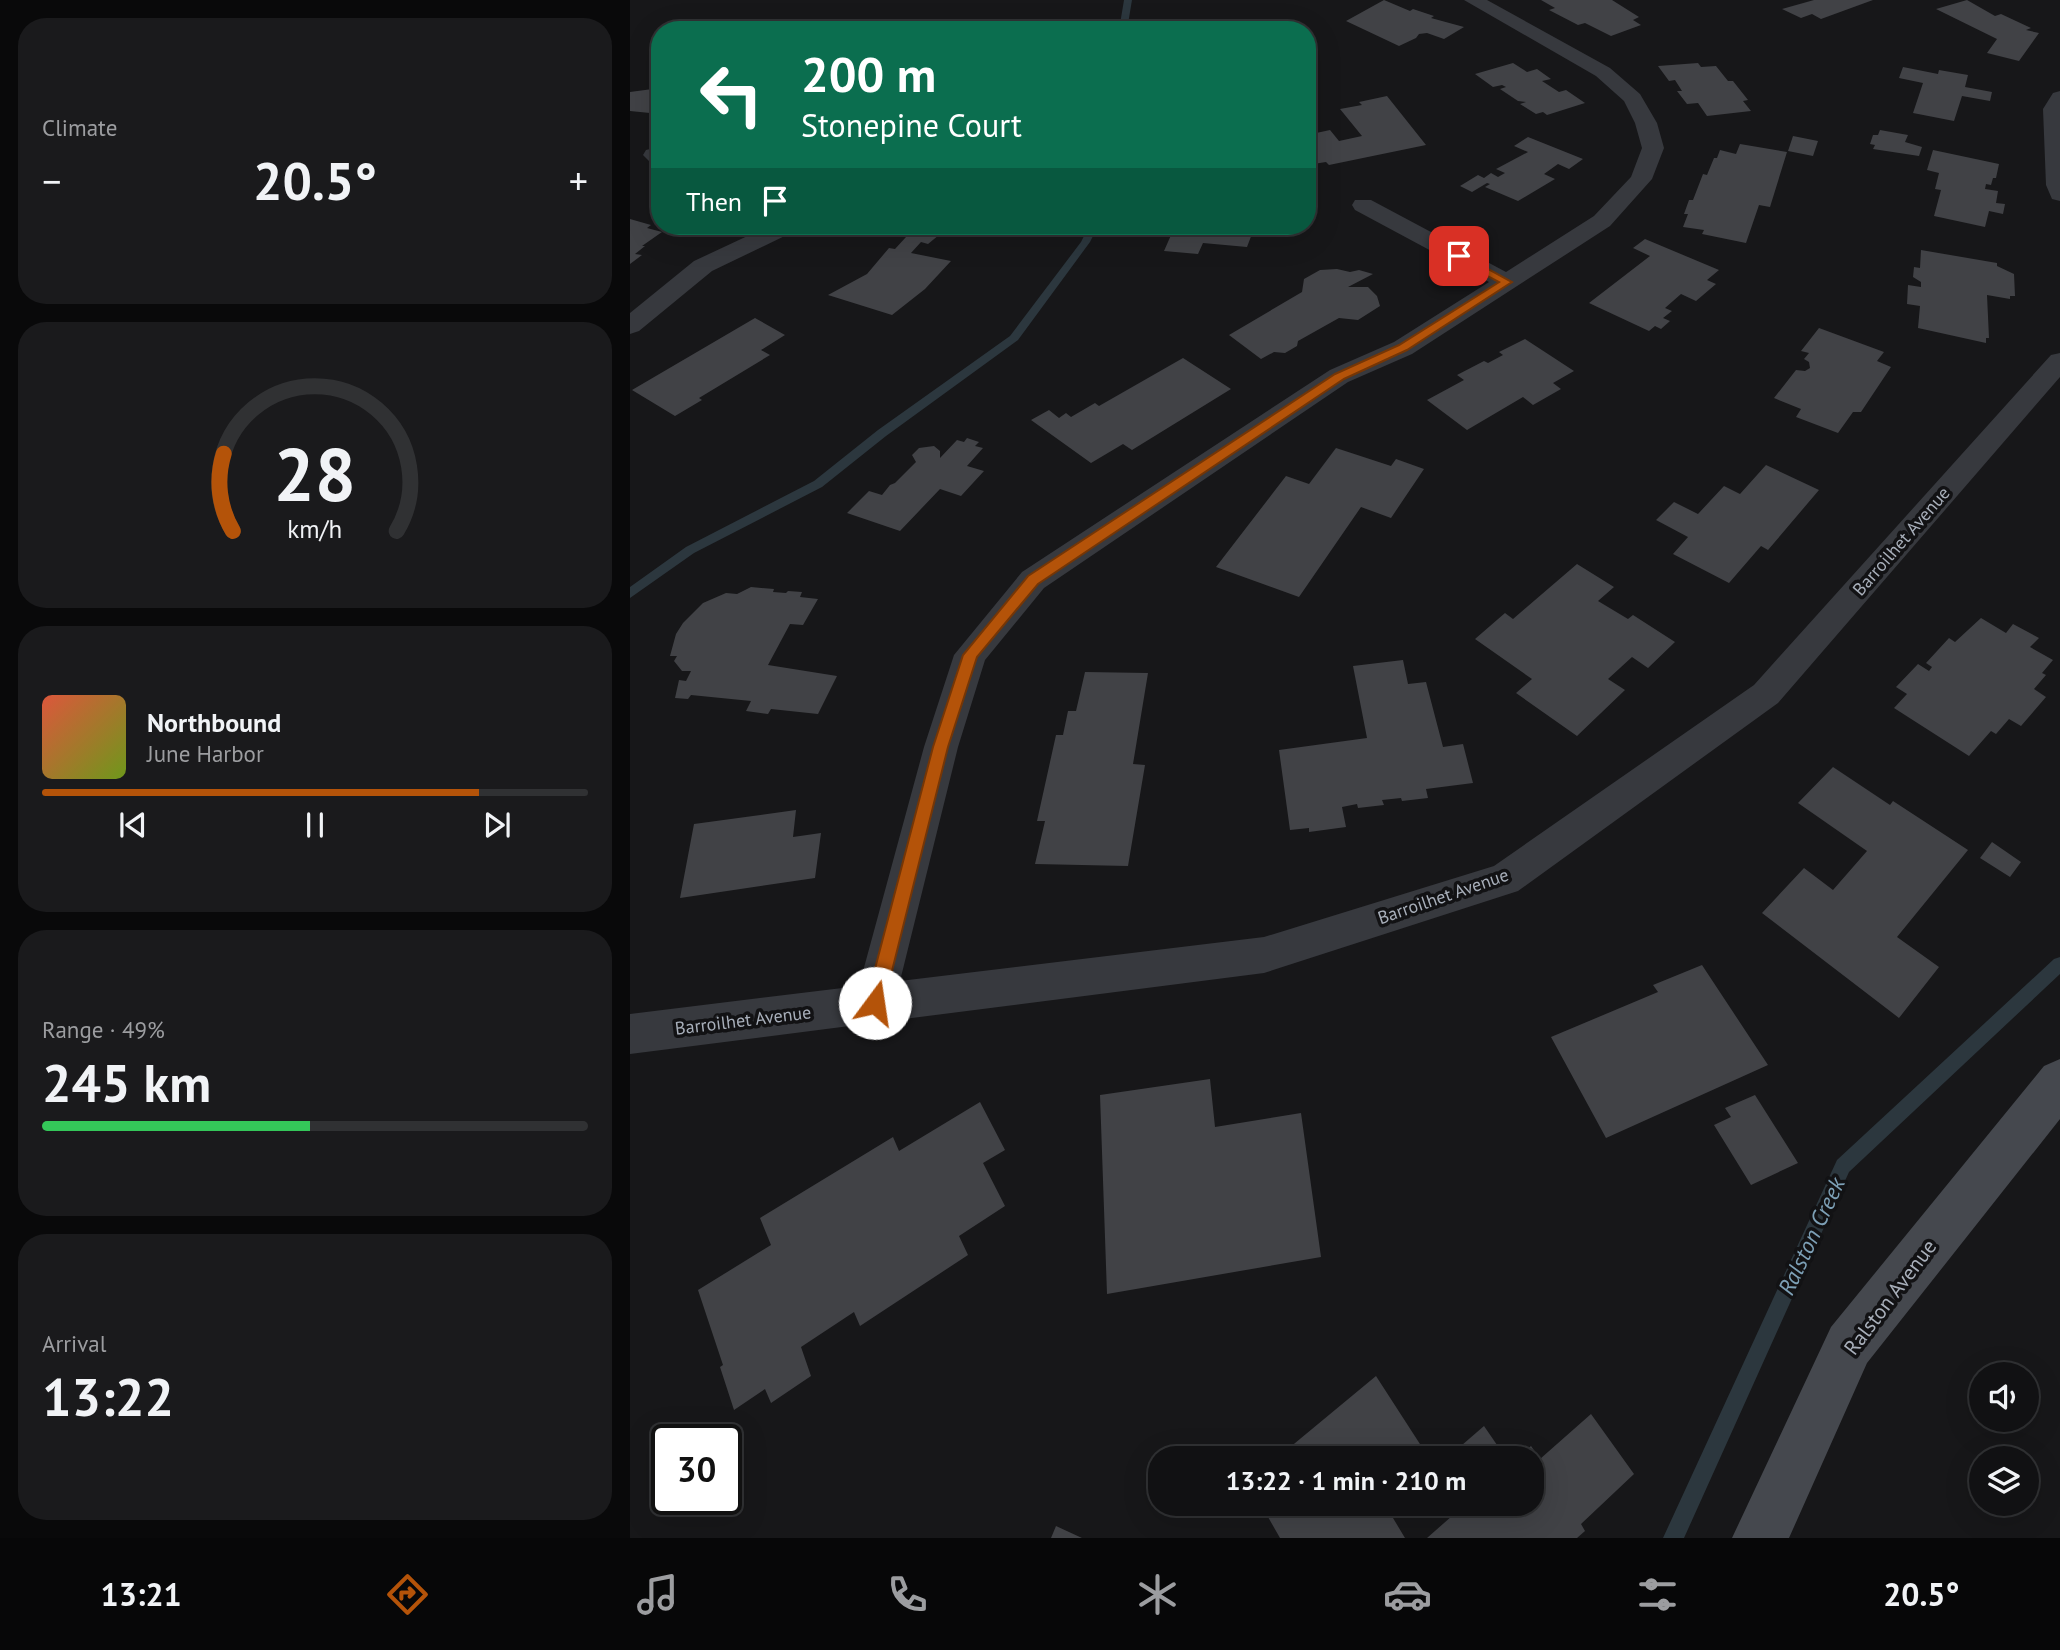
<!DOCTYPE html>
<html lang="en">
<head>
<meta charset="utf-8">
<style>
	:root { --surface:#111113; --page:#1a1a1c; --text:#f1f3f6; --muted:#9c9da0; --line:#303133; --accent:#b45309 }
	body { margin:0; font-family:"PT Sans",sans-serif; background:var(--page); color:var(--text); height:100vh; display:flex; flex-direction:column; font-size:26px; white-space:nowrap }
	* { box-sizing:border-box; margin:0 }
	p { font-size:23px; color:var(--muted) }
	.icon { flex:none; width:38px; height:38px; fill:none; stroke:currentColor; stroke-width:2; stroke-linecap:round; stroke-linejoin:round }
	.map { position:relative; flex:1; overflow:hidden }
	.details { display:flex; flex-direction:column; gap:18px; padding:18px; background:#09090a; width:630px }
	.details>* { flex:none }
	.banner { position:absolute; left:21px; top:21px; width:665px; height:214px; border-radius:28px; box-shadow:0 7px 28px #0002,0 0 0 2px var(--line); background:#0b6e4f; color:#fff; overflow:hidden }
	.fabs { position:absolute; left:1339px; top:1362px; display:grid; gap:14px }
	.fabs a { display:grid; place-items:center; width:70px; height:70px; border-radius:50%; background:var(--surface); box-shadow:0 7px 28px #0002,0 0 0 2px var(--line); font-size:35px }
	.speed { position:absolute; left:21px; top:1424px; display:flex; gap:14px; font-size:35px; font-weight:700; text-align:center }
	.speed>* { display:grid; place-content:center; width:91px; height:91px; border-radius:50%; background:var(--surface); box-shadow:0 7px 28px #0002,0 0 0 2px var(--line); line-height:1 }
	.speed .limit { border:4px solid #111; border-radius:10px; background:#fff; color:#111 }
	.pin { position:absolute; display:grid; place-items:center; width:60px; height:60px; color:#fff; margin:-30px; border-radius:14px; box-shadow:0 4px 10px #0006 }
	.me { position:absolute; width:77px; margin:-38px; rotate:14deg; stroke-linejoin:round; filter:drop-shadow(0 0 5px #0008) }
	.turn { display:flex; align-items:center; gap:24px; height:147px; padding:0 35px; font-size:32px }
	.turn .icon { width:91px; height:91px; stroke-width:2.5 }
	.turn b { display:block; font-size:49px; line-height:60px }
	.then { display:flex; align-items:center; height:66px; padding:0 35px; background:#0003; gap:14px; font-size:26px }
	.big { font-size:52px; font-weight:800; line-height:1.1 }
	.details .tile { flex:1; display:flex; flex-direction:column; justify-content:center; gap:10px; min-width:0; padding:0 24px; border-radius:28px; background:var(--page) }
	.details .dial { align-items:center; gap:0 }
	.dial svg { height:182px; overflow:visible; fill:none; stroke:var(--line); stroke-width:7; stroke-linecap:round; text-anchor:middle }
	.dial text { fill:var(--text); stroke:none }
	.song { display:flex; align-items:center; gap:21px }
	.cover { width:84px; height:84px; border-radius:10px; background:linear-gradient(135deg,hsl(10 70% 55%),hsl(80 70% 35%)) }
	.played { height:7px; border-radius:4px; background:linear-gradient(90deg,var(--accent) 80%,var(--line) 80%) }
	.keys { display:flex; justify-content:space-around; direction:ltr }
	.heat { display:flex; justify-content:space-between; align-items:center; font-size:38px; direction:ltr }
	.charge { height:10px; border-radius:5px; background:linear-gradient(90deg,#34c759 49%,var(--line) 0) }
	.trip { position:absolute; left:518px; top:1446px; width:396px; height:70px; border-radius:28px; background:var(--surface); box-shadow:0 7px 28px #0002,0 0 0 2px var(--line); font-weight:800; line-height:70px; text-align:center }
	.menu { display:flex; height:112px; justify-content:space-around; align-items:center; background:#070708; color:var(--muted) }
	.menu .icon { width:49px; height:49px }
	.menu .current { color:var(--accent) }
	.menu b { font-size:32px; color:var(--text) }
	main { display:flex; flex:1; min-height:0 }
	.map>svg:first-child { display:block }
</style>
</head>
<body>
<main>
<section class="details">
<div class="tile"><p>Climate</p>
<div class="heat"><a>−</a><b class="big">20.5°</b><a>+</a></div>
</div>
<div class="tile dial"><svg viewBox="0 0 100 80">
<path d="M14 69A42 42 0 1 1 86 69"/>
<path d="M14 69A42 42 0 0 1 10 35" stroke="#b45309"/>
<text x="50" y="56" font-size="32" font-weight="700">28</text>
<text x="50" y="72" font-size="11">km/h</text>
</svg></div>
<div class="tile">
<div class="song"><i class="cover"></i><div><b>Northbound</b><p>June Harbor</p></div></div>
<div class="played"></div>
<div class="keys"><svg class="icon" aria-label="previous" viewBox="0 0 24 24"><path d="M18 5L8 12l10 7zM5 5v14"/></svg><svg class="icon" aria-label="pause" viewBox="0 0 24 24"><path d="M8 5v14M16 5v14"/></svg><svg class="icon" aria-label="next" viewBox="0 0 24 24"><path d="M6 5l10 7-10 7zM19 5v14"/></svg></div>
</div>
<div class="tile"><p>Range · 49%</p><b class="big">245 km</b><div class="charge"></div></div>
<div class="tile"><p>Arrival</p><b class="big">13:22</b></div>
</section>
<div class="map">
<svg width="1430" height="1538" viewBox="0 0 1430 1538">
	<rect width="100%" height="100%" fill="#171719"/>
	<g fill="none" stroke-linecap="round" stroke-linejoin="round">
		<path fill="#2c373e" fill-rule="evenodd" d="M494 0H502L497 30H489Z
			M459 226H468L460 242 388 340 256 436 192 487 64 553 0 598V587L56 547 184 481 248 430 380 336 451 242Z
			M1430 957V974L1219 1172 1054 1538H1033L1207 1160 1424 959Z"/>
	</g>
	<path fill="#414246" d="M754 0 780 11 783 9 804 16 801 18 834 27 814 39 797 33 789 34 786 38 769 46 716 21Z
		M911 0H982L1009 17 1003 20 1011 25 981 36 955 23 948 25 919 10 925 8Z
		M1184 0H1243L1191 19 1182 14 1171 18 1152 9Z
		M1337 0 1365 16 1371 14 1401 28 1396 30 1409 33 1389 61 1357 53 1367 39 1306 9Z
		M883 63 897 72 907 69 921 79 912 81 929 92 936 90 955 103 917 115 913 112 906 114 890 104 896 102 888 101 870 89 876 87 872 85 863 87 845 74Z
		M1068 63 1071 67 1086 66 1098 81H1103L1118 100 1113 101 1121 111 1077 116 1068 103 1057 104 1047 91H1052L1045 80 1039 81 1028 66Z
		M1273 67 1308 74 1309 70 1338 75 1335 87 1362 92 1360 101 1332 96 1324 121 1283 113 1293 83 1269 78Z
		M30 88V114L0 111V92Z
		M757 96 796 145 699 165 696 162 677 165V135L700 130 709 141 732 136 710 109 732 105 729 102Z
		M1250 130 1278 135 1275 142 1292 147 1289 156 1243 149 1245 145 1240 144 1243 135H1248Z
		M1163 136 1188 141 1183 156 1158 151Z
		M898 137 953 159 939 169 928 164 914 174 925 179 888 201 855 187 860 184 857 183 842 192 830 186 848 175 854 178 861 173 868 177 875 173 866 169 898 152 884 146Z
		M1110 144 1157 152 1140 207 1129 205 1116 243 1072 234 1074 230 1053 227 1058 214H1054L1059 200H1063L1073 174 1077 175 1084 158H1087L1090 150 1106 154Z
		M1303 150 1369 164 1366 178H1363L1361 185 1356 184 1355 189 1368 191 1366 203 1375 204 1373 214 1359 211 1355 227 1304 216 1311 190 1305 189 1309 173 1297 170Z
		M0 219 21 225 17 228 32 232 12 246H15L5 254 12 255 0 264Z
		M238 226H320L298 244 291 242 281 253 321 261 295 289 262 315 198 295 237 274 259 248 265 249 276 237Z
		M545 226H625L617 247 573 243 568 254 534 251Z
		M1015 239 1089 270 1077 280 1086 284 1066 301 1051 294 1035 308 1042 311 1033 318 1040 321 1031 329 1025 326 1019 331 959 303 1020 256 1003 248Z
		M1291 250 1367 263V266L1384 274 1385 296H1380V299L1357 295 1359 338H1356V343L1288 328 1290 306 1277 304 1278 285 1291 287V282L1283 277 1284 267 1290 268Z
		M707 269 720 272 729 270 743 274 718 287H738L747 296 750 306 728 320 709 318 668 341 667 346 655 353 644 352 631 359 599 335 672 292 674 279 690 270Z
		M125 318 155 335 131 350 140 355 69 398 72 400 45 416 2 390Z
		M1189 328 1254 352 1247 361 1261 367 1231 412H1223L1208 433 1166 417 1171 409 1144 398 1166 370 1175 371 1180 368 1179 362 1174 359 1179 353 1171 351Z
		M895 339 944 371 923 383 931 389 903 405 893 397 837 430 797 400 834 380 827 375 854 361 858 363 873 355 869 352Z
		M553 358 601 389 502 450 493 444 461 463 401 420 419 410 429 418 436 413 441 417 465 403 469 406Z
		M337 438 349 442 345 446 353 448 337 466 354 471 331 496 310 489 270 531 217 513 239 491 252 495 260 485 265 483 286 462 282 455 289 448 304 446 310 451V458L327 440 334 442Z
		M706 448 761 466 766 459 794 469 761 518 731 507 669 597 586 567 656 476 679 484Z
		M1136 465 1189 490 1138 550 1131 546 1099 583 1043 554 1058 537 1026 520 1044 502 1068 514 1094 486 1110 494Z
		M947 564 984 587 968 601 998 619 1003 615 1045 642 1018 668 1002 657 978 679 995 690 947 736 886 693 902 679 845 639 875 613 883 619Z
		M121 587 144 589 143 592 156 593 158 591 172 592 170 597 188 599 173 625 160 624 138 665 207 676 188 714 141 709 138 714 116 711 121 701 61 695 58 699 45 698 49 680 56 681 61 671H52L44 661 47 656H40L46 634 53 623 73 603 96 593 107 594Z
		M1351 618 1376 633 1383 624 1409 638 1400 647 1423 660 1412 673 1416 675 1404 689 1416 697 1391 726 1379 719 1366 734 1361 731 1339 756 1264 708 1277 694 1266 687 1288 664 1299 671 1302 667 1296 663 1319 638 1325 642Z
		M773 660 778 684 796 682 813 747 833 744 843 783 796 789 798 798 772 801 771 798 752 800 754 805 728 808 727 804 712 807 716 827 679 832V828L660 830 649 750 737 738 723 666Z
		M455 672 518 673 503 764 515 765 498 866 405 864 415 821H407L426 735H433L438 711H446Z
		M1203 767 1260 805 1263 801 1338 850 1267 937 1309 967 1269 1018 1132 913 1174 868 1203 890 1237 851 1168 803Z
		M166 810 163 837 191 833 185 878 50 898 64 824Z
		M1362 842 1391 862 1380 877 1350 858Z
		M1072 965 1138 1065 976 1138 921 1037 1028 992 1023 985Z
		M580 1079 585 1127 671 1113 691 1257 477 1294 470 1095Z
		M1125 1095 1168 1163 1121 1185 1084 1125 1101 1117 1095 1108Z
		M350 1102 375 1150 353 1163 375 1206 329 1236 338 1255 230 1326 224 1312 171 1347 181 1376 141 1403 135 1389 104 1410 90 1367 93 1365 68 1290 141 1245 130 1218 263 1137 269 1151Z
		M746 1376 799 1458H647Z
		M961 1414 1004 1474 951 1524 955 1531 947 1538H797L822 1516 814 1503H901V1458H887L901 1446 910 1459Z
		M854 1426 876 1458H817Z
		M630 1503H754L775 1538H650Z
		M426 1526 452 1538H421Z"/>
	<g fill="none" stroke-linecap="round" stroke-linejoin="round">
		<path fill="#37393e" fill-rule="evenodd" d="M834 0H857L980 68 1010 94 1027 123 1034 148 1022 179 980 226 782 354 718 382 414 588 355 660 328 747 270 981 634 937 864 866 1124 685 1421 355 1430 353V377L1148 703 888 891 634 973 0 1054V1014L229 986 294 747 324 655 392 572 700 370 764 342 859 282 725 210 722 205 725 200H741L876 272 964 216 1001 177 1012 148 1005 123 994 101 966 76Z
			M1430 91V201L1422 199 1416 185 1413 109 1423 93Z
			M24 148 30 150V165L22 164 13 155 16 150Z
			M139 226H169L165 231 82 271 9 331 0 334V313L64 261Z"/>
		<path fill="#45484e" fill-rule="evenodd" d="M1430 1059V1119L1237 1363 1159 1538H1102L1201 1327 1414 1066Z"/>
	</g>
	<path fill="#b45309" stroke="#753606" stroke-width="2" d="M829 253 882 282 777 350 714 379 408 584 347 657 318 747 254 1003 252 1009 245 1012 239 1009 236 1003 303 747 333 655 398 576 705 374 769 345 869 282 825 259V254Z"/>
	<g text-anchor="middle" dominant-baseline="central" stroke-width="7" stroke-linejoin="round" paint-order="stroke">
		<g font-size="18" fill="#a8afba" stroke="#121214">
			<text transform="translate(1271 541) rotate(-49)">Barroilhet Avenue</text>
			<text transform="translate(813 896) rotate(-19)">Barroilhet Avenue</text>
			<text transform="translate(113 1020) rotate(-7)">Barroilhet Avenue</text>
		</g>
		<g font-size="21" fill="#a8afba" stroke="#121214">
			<text transform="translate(1260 1297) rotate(-53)">Ralston Avenue</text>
		</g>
		<g font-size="23" font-style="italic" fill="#7da0b6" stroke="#121214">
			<text transform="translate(1181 1236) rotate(-65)">Ralston Creek</text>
		</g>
	</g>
</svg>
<div class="fabs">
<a><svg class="icon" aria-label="sound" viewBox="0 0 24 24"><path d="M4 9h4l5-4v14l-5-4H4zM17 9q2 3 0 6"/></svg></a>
<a><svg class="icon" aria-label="layers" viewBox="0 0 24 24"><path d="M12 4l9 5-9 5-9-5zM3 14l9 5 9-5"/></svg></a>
</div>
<div class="speed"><div class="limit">30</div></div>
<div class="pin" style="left:829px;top:256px;background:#d93025"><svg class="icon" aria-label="arrive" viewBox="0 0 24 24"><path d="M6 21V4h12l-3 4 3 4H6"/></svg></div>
<svg class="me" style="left:245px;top:1003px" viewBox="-20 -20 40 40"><circle r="19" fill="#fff"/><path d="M0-13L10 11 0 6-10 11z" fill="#b45309"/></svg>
<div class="trip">13:22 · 1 min · 210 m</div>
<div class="banner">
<div class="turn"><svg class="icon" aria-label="left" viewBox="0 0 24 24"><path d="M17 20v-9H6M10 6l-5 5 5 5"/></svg><div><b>200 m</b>Stonepine Court</div></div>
<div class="then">Then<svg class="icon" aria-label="arrive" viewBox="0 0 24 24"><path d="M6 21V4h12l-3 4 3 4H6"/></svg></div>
</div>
</div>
</main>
<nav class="menu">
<b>13:21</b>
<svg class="icon current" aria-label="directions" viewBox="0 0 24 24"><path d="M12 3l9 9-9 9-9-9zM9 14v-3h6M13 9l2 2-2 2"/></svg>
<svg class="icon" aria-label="music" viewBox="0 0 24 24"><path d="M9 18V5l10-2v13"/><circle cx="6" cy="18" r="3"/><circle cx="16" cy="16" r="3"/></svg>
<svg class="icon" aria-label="phone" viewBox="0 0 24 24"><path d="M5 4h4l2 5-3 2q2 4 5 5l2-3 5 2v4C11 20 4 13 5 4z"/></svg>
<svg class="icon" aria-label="climate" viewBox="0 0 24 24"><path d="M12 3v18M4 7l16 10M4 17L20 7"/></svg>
<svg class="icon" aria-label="car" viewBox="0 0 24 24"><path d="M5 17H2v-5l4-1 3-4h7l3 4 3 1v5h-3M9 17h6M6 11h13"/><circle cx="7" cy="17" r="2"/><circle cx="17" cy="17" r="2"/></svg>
<svg class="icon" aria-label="filters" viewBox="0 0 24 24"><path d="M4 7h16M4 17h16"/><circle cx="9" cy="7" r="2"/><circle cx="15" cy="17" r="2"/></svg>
<b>20.5°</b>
</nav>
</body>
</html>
